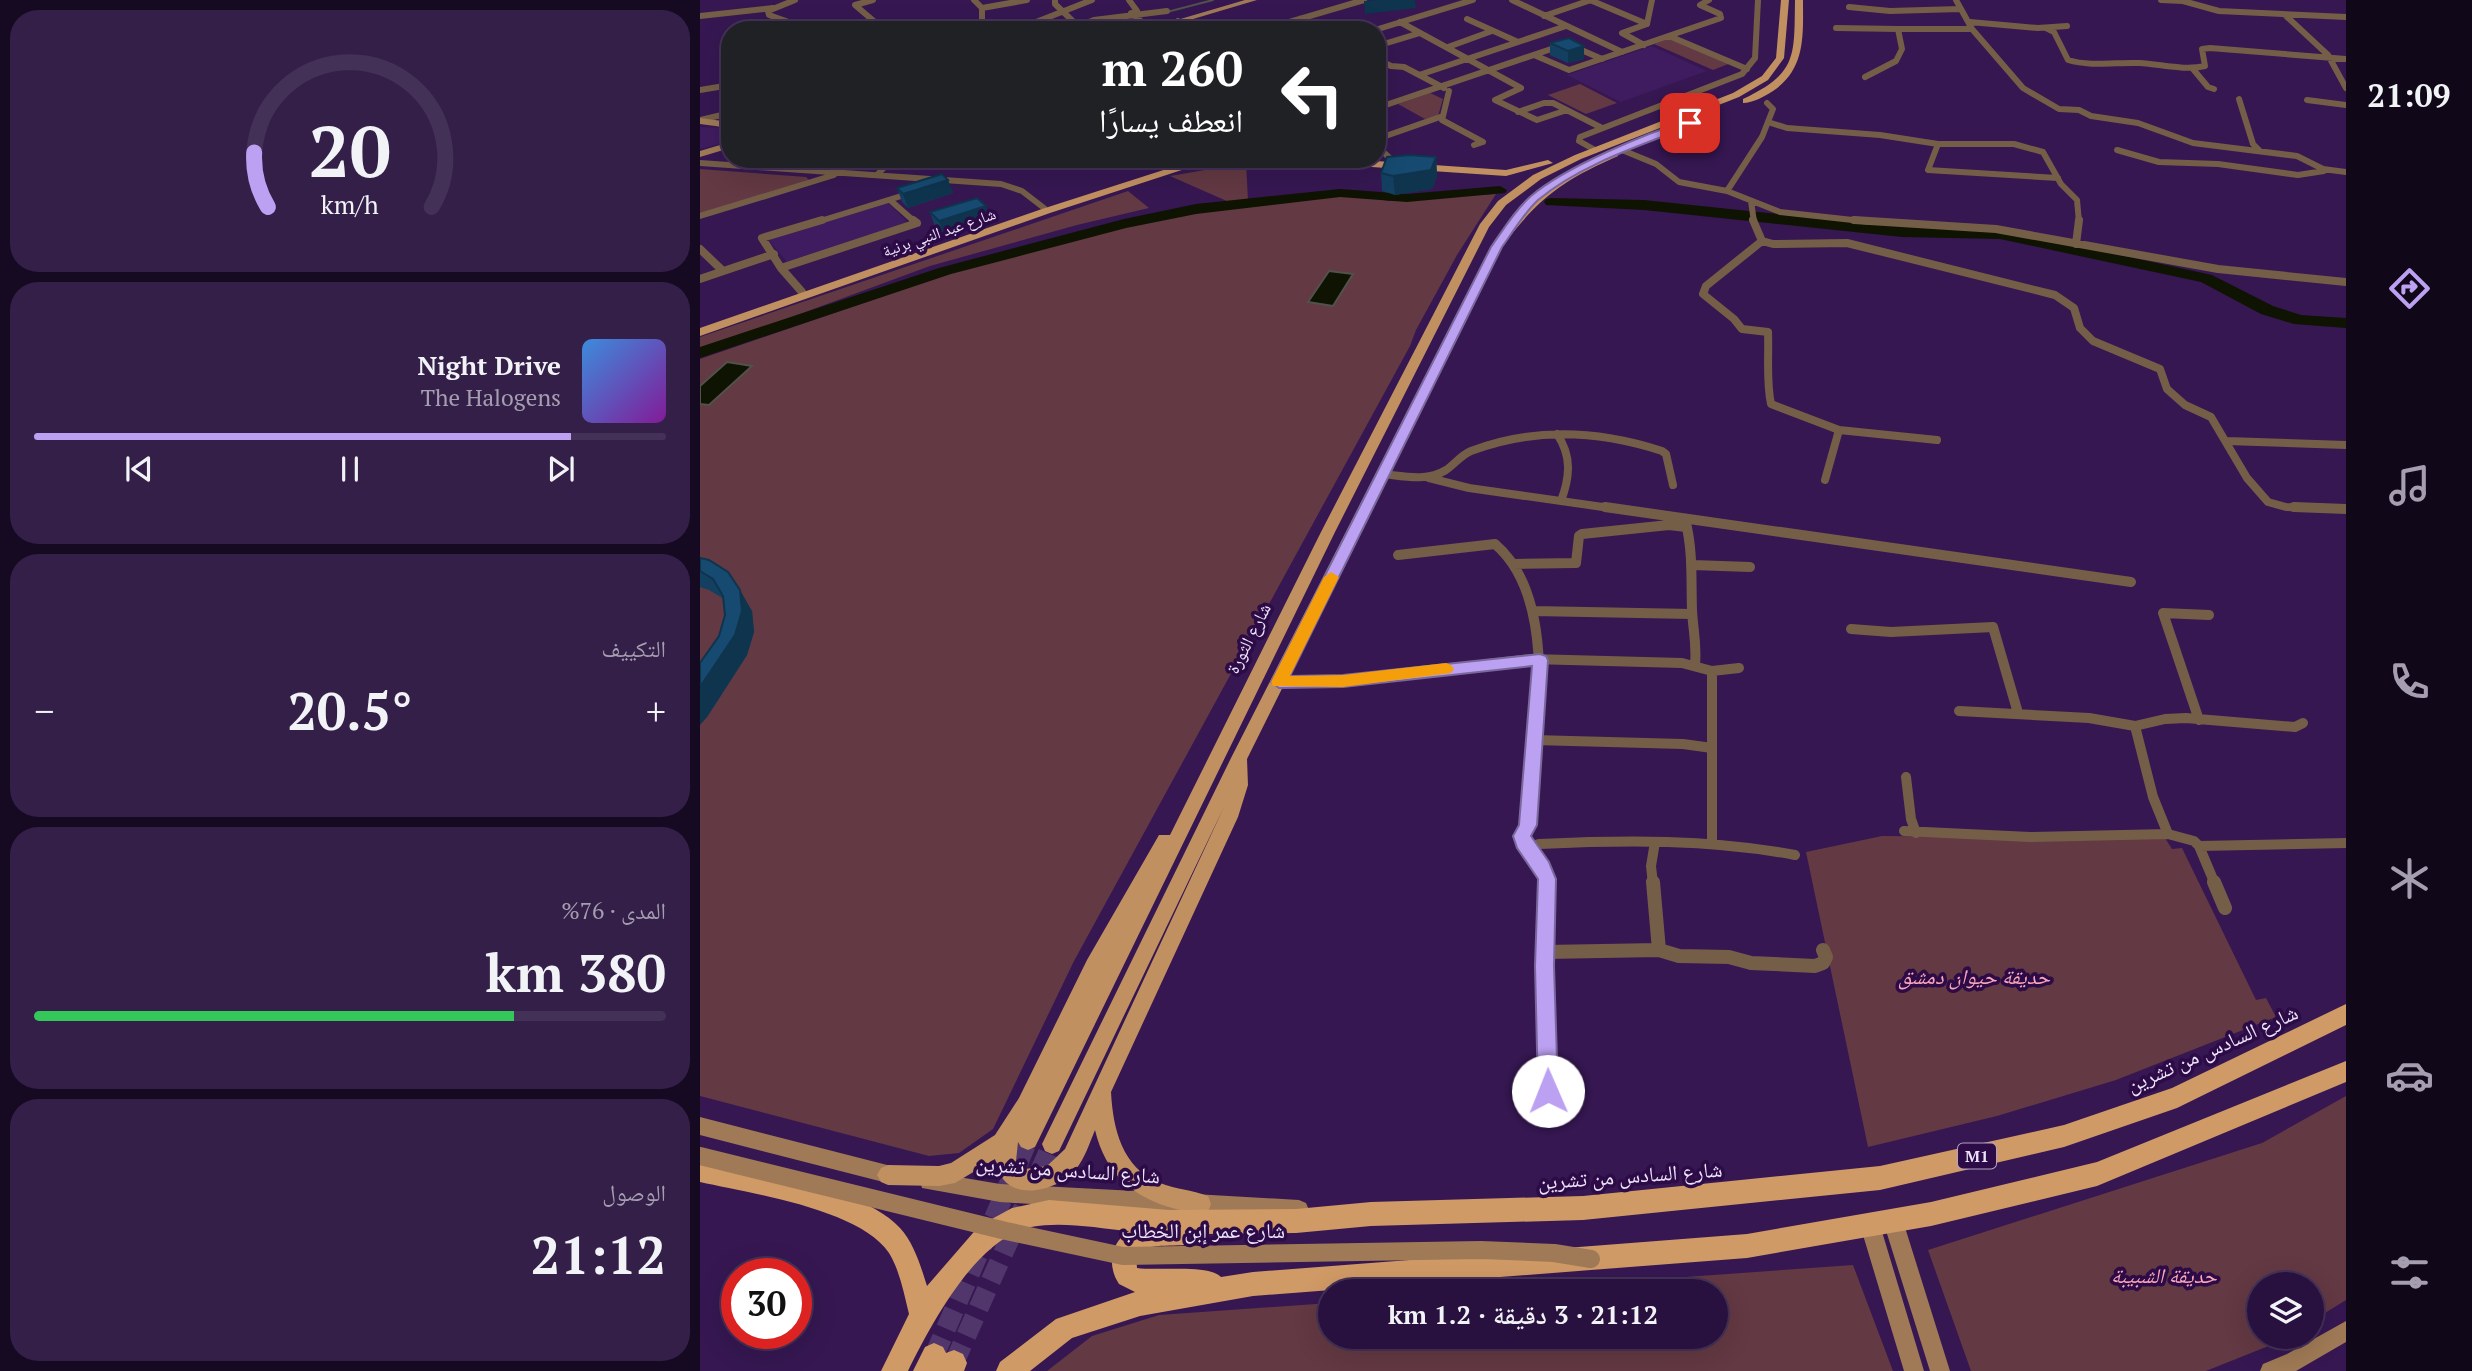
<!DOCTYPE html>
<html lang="ar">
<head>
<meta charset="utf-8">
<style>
	:root { --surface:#28113e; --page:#341f49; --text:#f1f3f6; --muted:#a59db0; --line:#443158; --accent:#bca0f2 }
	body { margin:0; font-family:"PT Serif","Noto Naskh Arabic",serif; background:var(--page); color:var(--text); direction:rtl; height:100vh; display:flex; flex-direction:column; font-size:26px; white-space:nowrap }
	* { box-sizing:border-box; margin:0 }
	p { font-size:23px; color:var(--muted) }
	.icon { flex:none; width:38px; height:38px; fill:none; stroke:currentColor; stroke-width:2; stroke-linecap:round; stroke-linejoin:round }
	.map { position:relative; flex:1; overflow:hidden; direction:ltr }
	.side { display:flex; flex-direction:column; gap:10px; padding:10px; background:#160922; width:700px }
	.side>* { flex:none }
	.hud { position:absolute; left:21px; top:21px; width:665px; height:147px; border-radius:28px; box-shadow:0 7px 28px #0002,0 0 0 2px var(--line); direction:rtl; background:#202124; color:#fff; overflow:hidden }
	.fabs { position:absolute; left:1547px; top:1272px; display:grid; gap:14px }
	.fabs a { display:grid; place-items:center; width:77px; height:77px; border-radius:50%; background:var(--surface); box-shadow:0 7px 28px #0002,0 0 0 2px var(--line); font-size:35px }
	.speed { position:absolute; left:21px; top:1258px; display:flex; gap:14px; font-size:35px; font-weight:700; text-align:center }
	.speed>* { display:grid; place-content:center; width:91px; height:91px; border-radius:50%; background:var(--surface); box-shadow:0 7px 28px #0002,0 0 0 2px var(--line); line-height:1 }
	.speed .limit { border:10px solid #d22; background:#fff; color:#111 }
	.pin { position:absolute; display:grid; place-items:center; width:60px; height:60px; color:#fff; margin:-30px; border-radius:14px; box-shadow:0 4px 10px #0006 }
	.me { position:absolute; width:77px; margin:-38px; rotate:359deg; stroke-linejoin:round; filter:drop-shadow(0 0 5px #0008) }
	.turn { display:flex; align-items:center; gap:24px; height:147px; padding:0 28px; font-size:32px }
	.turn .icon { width:91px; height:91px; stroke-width:2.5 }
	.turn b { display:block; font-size:49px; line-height:60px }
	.big { font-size:52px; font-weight:600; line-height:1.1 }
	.side .tile { flex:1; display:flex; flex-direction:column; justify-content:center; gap:10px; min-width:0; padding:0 24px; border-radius:28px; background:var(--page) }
	.side .dial { align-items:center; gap:0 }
	.dial svg { height:182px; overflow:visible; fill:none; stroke:var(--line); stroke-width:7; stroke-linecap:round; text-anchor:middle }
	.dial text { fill:var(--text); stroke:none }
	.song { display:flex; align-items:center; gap:21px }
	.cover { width:84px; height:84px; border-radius:10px; background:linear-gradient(135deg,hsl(210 70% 55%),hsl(290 70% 35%)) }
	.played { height:7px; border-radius:4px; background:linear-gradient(90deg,var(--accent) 85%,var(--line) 85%) }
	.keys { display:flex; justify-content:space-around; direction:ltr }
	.heat { display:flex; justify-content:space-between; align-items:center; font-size:38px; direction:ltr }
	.charge { height:10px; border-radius:5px; background:linear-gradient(90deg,#34c759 76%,var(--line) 0) }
	.trip { position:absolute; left:618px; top:1279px; width:410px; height:70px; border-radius:35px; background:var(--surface); box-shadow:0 7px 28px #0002,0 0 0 2px var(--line); font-weight:600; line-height:70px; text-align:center; direction:rtl }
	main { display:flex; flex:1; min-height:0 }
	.menu { display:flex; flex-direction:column; width:126px; justify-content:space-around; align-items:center; background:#100719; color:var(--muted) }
	.menu .icon { width:49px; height:49px }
	.menu .selected { color:var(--accent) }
	.menu b { font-size:32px; color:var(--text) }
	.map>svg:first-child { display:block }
</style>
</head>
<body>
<main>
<nav class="menu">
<b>21:09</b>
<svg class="icon selected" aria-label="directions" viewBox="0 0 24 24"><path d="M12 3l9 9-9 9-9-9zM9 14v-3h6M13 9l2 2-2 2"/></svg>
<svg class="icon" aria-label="music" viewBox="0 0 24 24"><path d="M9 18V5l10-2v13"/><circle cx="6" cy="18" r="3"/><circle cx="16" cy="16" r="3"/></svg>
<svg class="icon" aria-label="phone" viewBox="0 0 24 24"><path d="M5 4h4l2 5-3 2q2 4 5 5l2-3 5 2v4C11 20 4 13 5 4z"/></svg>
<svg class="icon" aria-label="climate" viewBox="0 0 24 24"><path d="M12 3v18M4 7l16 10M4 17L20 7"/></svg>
<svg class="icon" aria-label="car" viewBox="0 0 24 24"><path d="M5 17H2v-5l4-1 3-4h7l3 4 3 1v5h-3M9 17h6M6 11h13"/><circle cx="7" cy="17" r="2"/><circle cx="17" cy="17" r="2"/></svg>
<svg class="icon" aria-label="filters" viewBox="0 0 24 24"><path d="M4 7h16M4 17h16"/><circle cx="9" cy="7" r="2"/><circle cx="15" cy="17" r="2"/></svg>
</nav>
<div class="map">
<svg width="1646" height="1371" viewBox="0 0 1646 1371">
	<rect width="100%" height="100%" fill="#361752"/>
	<path fill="#3f1c5f" d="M952 46 1007 71 921 102 867 75Z
		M0 127 30 128V141L0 149Z
		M187 202 209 224 88 263 68 239Z"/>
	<path fill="#633943" d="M971 38 1031 63 1013 70 954 44Z
		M880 84 917 103 886 114 848 95Z
		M730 93 743 99 738 116 725 119 698 104Z
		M546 163 548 200 529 202 470 176Z
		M0 169 106 177 110 181 0 215Z
		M428 191 449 208 377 225 230 266 0 351V337Z
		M796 194 757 255 716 330 710 346 374 961 293 1129 259 1153 229 1156 0 1096V359L248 274 426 227 525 207 640 196 675 198 688 201Z
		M1182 836 1465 838 1472 849 1482 848 1556 1000 1566 998 1576 1017 1416 1080 1297 1116 1168 1147 1106 852Z
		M1646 1096V1300L1612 1321V1284H1559V1337H1585L1571 1345 1506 1371H1271L1228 1250 1562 1143Z
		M1153 1265 1193 1371H347L392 1336 459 1315 630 1303V1337H1015V1292L788 1291Z"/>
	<path fill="#0e1401" stroke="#51524b" stroke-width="2" d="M629 271 653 274 633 306 608 302Z
		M27 362 52 366 9 405 0 404V386Z"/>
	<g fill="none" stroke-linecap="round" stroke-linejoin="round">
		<path stroke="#51524b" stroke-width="2" d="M467 12 513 0"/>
		<path fill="#0e1401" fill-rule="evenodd" d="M800 186 807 190 805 193 707 202 640 197 496 214 426 228 251 274 0 358V347L239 268 424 219 496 204 640 189 707 194Z
			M851 198 944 200 1202 227 1300 229 1512 275 1573 306 1601 315 1646 318V328L1594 324 1561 314 1501 282 1300 239 1202 237 944 210 846 205 844 202 846 199Z"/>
		<path stroke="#51366b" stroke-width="20" stroke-dasharray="20 10" stroke-linecap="butt" d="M234 1356 328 1140
			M254 1363 352 1144"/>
		<path stroke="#755e47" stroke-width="6" d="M95 0 68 11 69 15 111 30
			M173 0 155 5 176 23
			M274 0 282 8V30
			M355 0V4L382 30
			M429 0 437 11 431 13 447 26
			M812 0 922 52
			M890 0 947 24
			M1256 0 1272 29 1323 88 1359 109 1379 110 1391 116 1438 123 1493 143 1597 156 1623 169 1646 172
			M1461 0 1483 1 1519 11 1646 17
			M1149 7 1190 11 1260 9
			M282 8 327 0
			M1585 15 1628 55 1646 88
			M0 16 73 8
			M844 16 891 0
			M600 19 622 30
			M767 19 818 42
			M478 21 493 30
			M700 22 821 88
			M1270 22 1338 28 1367 26
			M1136 28 1198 29
			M1346 28 1354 32 1368 60C1391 67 1416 62 1439 63 1461 64 1483 71 1505 66L1502 49 1510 48 1646 59
			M134 30 176 23 199 30
			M316 30 392 0
			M369 30 394 20 467 11
			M562 30 664 0
			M675 30 773 0
			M969 36 1047 69
			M944 45 922 33 947 24 952 0
			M677 46 720 33
			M748 47 792 31
			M834 55 869 70 1021 18 1020 14 1000 5 1009 0
			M677 59 691 66 704 67 744 88
			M1493 69 1508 87 1514 89
			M719 75 866 26
			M1165 77 1196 61 1202 49 1198 29H1272
			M821 88 795 100 837 120 867 110
			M0 90 30 85
			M1539 99 1553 144 1560 151
			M1607 100 1646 105
			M677 108 863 45H870L902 59
			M818 112 844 103H853L902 128
			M743 116 749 91
			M0 120 30 113
			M1071 123 1087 128 1180 135 1238 144H1314L1343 152 1361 184 1377 200 1379 222
			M677 139 743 116 742 120 783 142 774 145
			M1238 144 1228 170 1358 178
			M677 146 696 164
			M895 150 879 141 880 137 1042 74 1055 58 1058 0
			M922 150 956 164 979 182 1027 191 1080 212 1171 222
			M1417 150 1459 162 1518 164 1598 175 1624 171 1623 169
			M0 163 301 184 322 191 344 208
			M177 175 192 159
			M1027 191 1062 137 1073 109 1067 103
			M190 200 215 222
			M1051 201 1054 222
			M0 216 134 175
			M117 222 211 193"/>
		<path stroke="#755e47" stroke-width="8" d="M1053 220 1062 241 1073 244 1147 243 1355 295 1374 308 1380 328 1393 341 1460 369 1467 389 1485 405 1511 417 1547 478 1568 502 1586 507 1646 509
			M1154 220 1296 229 1518 269 1646 282
			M1062 241 1006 286 1003 294 1034 319 1042 329 1068 332C1069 356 1066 381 1071 404L1139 430 1237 440
			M1376 244 1379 220
			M0 249 23 271
			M81 268 217 223 213 220
			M0 279 74 254
			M102 292 81 268 62 238 122 220
			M857 434C872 456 870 477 861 501
			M1527 441 1646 445
			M682 474C703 476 727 482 746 470 755 464 761 455 771 451 834 427 900 431 962 451L966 454 973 485
			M729 478 769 488 917 509
			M1125 480 1139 430"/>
		<path stroke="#755e47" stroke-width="10" d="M905 507 1431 582
			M1594 507 1646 509
			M986 523C993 553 991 580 992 610 993 631 997 643 995 665
			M698 555 795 544C863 602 834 746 828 825L822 836 824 843 843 867 847 884
			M813 564 876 563 879 536 882 534 969 525 986 527
			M993 565 1050 567
			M833 611 992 614
			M1151 629 1191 632 1293 627 1318 713
			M1012 671V842
			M579 682 643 681 831 659 982 663 1012 671 1039 668
			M1259 711 1389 718 1435 726 1465 719 1486 718 1595 727 1603 723
			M1499 720 1463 613 1509 615
			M1435 726 1453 797 1468 834
			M834 740 983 744 1012 748
			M1206 777 1211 819 1216 833
			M1204 831 1330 837 1468 834 1494 841 1499 846 1515 884
			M1499 846 1646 843
			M829 848 839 844C925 840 1010 839 1095 855
			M953 884 951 866 955 842"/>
		<path stroke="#755e47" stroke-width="14" d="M846 882 849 895 845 966 849 1117
			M953 882 959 950
			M1514 882 1525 908
			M845 952 959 950 979 956 1029 957 1051 963 1115 966 1123 963 1126 957 1123 950"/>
		<path fill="#a07a56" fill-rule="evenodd" d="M545 0H557L456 30H443Z
			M0 118 30 122V128L0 124Z
			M30 142V148L0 157V151Z
			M473 159H482V160L478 163Z
			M0 1117 195 1167 202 1169 204 1176 202 1183 195 1185 0 1135Z
			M229 1172 300 1184 474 1193 481 1196 484 1203 481 1210 474 1213 300 1202 222 1188 220 1181 222 1174Z
			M494 1194 599 1200 606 1203 609 1210 606 1217 599 1220 494 1214 487 1211 484 1204 487 1197Z
			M1193 1211 1200 1214 1203 1221 1250 1371H1230L1183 1221 1186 1214Z
			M1170 1215 1177 1218 1180 1225 1224 1371H1204L1160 1225 1163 1218Z
			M1646 1321V1342L1596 1371H1560L1563 1364 1587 1354Z"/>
		<path fill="#c19061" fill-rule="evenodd" d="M1081 0H1089L1084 58 1068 80 1039 97 881 159 841 179 806 205 789 227 635 532 335 1147 328 1150 321 1147 318 1142 316 1161 325 1169 347 1166 365 1149 524 807 359 1151 352 1154 345 1151 342 1144 531 758 791 247C817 210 846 182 888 162 897 158 908 151 918 152V156C863 180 837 199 801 248L547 759 548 785 538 817 411 1092C413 1129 422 1168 460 1183 475 1189 492 1190 508 1196L511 1204 508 1212C497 1216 487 1212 476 1209 433 1198 405 1173 395 1130 390 1142 385 1158 376 1169 362 1188 320 1201 303 1179 299 1174 297 1165 295 1159L255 1183 239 1186 188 1185 181 1182 177 1175 181 1168 188 1165 239 1166 251 1163 295 1135 319 1098 387 960 459 835H470L621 532 780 224 798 201 833 175 875 155 1033 93 1062 76 1076 58Z
			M1095 0H1103C1103 35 1106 69 1073 91 1065 96 1053 103 1043 103V99C1098 73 1094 56 1095 0Z
			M520 159 510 165 494 166 350 213 0 336V328L342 209 476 166V162Z
			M545 159H647L806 170 848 160 853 163 806 176 612 163 607 166 550 162Z"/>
		<path fill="#d09a66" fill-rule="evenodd" d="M1646 1004V1025L1477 1108 1364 1147 1180 1190 883 1220 671 1226 596 1233 501 1234 498 1242C478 1250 451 1239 436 1256L437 1268C457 1271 509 1264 521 1277L553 1272 1047 1234 1231 1202 1397 1162 1646 1061V1082L1397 1186 1231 1226 1047 1258 553 1296 440 1316 372 1338 330 1371H296L300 1362 356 1319 435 1292 419 1284C407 1266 410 1243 429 1231 397 1228 362 1221 331 1227 277 1237 230 1326 208 1371H181L209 1314C204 1294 200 1271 189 1253 160 1209 49 1193 0 1182V1158C54 1171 162 1187 200 1228 214 1243 221 1267 227 1286L279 1226 312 1208 349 1200 469 1210 596 1209 671 1202 883 1196 1180 1166 1364 1125 1472 1088Z
			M234 1343 243 1347 246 1353 254 1350 263 1354 267 1363 264 1371H213L225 1347Z"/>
		<path stroke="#a07a56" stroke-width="18" d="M0 1156 306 1231 423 1256 781 1250 854 1253 891 1259"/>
	</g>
	<path fill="#134060" d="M850 43 884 46V59L868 63 850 55Z
		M736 157 737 176 732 189 695 195 682 191 681 173Z
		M248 180 253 193 208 208 202 202 197 188Z
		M230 212 291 220 244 235 235 227Z
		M0 558 52 611 54 632 47 655 7 717 19 636 25 615 24 599 9 590 0 587Z"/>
	<path fill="#0f344e" d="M678 0H715L716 8 665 14 664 1Z
		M884 46V59L868 63V51Z
		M736 157 737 176 732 189 695 195 693 176Z
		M248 180 253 193 208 208 203 194Z
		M286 206 291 220 244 235 239 221Z
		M40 590 52 611 54 632 47 655 7 717 0 725V687Z"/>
	<path fill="#164a70" stroke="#0f344e" stroke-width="2" d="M869 38 884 46 868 51 850 43Z
		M710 155 736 157 731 170 693 176 681 173 687 157Z
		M242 174 248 180 203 194 197 188Z
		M277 198 286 206 239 221 230 212Z
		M0 558 9 560 28 572 40 590 42 611 35 635 0 687V663L19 636 25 615 23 596 13 579 0 571Z"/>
	<path fill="#bca0f2" stroke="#7a689d" stroke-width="2" d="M990 120 993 121V125C942 145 881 164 838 200 824 213 813 232 802 247L590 676 643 675 840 654 846 656 848 660 837 825 831 836 849 862 856 879 854 966 858 1091 855 1098 848 1100 841 1098 838 1091 835 966 838 879 817 848 813 836 819 825 832 666 643 687 579 688 571 682 791 247C803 230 815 210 831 196 865 167 946 133 990 120Z"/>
	<path fill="#f59e0b" d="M631 572 639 577 590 676 643 675 746 663 751 665 754 669 751 673 643 687 573 686 571 682 624 577Z"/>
	<g text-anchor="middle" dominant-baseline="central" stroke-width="7" stroke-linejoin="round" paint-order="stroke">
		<g font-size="16" fill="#ece3f9" stroke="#2c0b47">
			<text transform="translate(239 232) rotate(-19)">شارع عبد النبي برنية</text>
		</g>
		<rect fill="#2c0b47" stroke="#b2a2c4" stroke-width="2" x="1258" y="1143.5" width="38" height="25" rx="5"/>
		<g font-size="16" font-weight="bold" fill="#ece3f9">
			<text x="1277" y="1156">M1</text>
		</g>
		<g font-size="18" fill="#ece3f9" stroke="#2c0b47">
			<text transform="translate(548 638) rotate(-63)">شارع الثورة</text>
		</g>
		<g font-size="21" font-style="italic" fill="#fca6ba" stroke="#2c0b47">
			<text x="1274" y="976">حديقة حيوان دمشق</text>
			<text x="1464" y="1275">حديقة الشبيبة</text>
		</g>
		<g font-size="21" fill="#ece3f9" stroke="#2c0b47">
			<text transform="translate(1512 1048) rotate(-24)">شارع السادس من تشرين</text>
			<text transform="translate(368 1169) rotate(4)">شارع السادس من تشرين</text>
			<text transform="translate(930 1175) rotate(-4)">شارع السادس من تشرين</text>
			<text x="503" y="1230">شارع عمر إبن الخطاب</text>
		</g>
	</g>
</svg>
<div class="fabs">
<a><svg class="icon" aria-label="layers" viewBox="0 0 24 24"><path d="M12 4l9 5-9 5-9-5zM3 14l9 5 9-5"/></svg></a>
</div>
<div class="speed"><div class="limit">30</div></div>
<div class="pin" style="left:990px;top:123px;background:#d93025"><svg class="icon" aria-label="arrive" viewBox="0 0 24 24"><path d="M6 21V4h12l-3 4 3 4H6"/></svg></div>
<svg class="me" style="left:848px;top:1091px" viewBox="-20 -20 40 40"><circle r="19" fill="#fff"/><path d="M0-13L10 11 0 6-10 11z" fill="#bca0f2"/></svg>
<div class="trip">21:12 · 3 دقيقة · 1.2 km</div>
<div class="hud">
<div class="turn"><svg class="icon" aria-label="left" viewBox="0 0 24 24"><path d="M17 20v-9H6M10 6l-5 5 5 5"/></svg><div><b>260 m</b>انعطف يسارًا</div></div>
</div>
</div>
<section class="side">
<div class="tile dial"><svg viewBox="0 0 100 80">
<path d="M14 69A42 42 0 1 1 86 69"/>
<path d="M14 69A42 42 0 0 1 8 45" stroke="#bca0f2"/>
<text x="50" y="56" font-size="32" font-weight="700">20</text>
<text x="50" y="72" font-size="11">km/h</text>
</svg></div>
<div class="tile">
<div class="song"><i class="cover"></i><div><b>Night Drive</b><p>The Halogens</p></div></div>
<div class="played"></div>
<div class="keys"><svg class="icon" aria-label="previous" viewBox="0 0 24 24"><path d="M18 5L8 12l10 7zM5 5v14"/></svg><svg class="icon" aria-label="pause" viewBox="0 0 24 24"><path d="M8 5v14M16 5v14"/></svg><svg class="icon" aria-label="next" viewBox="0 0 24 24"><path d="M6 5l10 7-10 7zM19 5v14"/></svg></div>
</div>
<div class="tile"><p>التكييف</p>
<div class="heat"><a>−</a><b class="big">20.5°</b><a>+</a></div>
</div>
<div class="tile"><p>المدى · 76%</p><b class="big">380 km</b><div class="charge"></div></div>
<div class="tile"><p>الوصول</p><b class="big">21:12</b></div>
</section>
</main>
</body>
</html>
